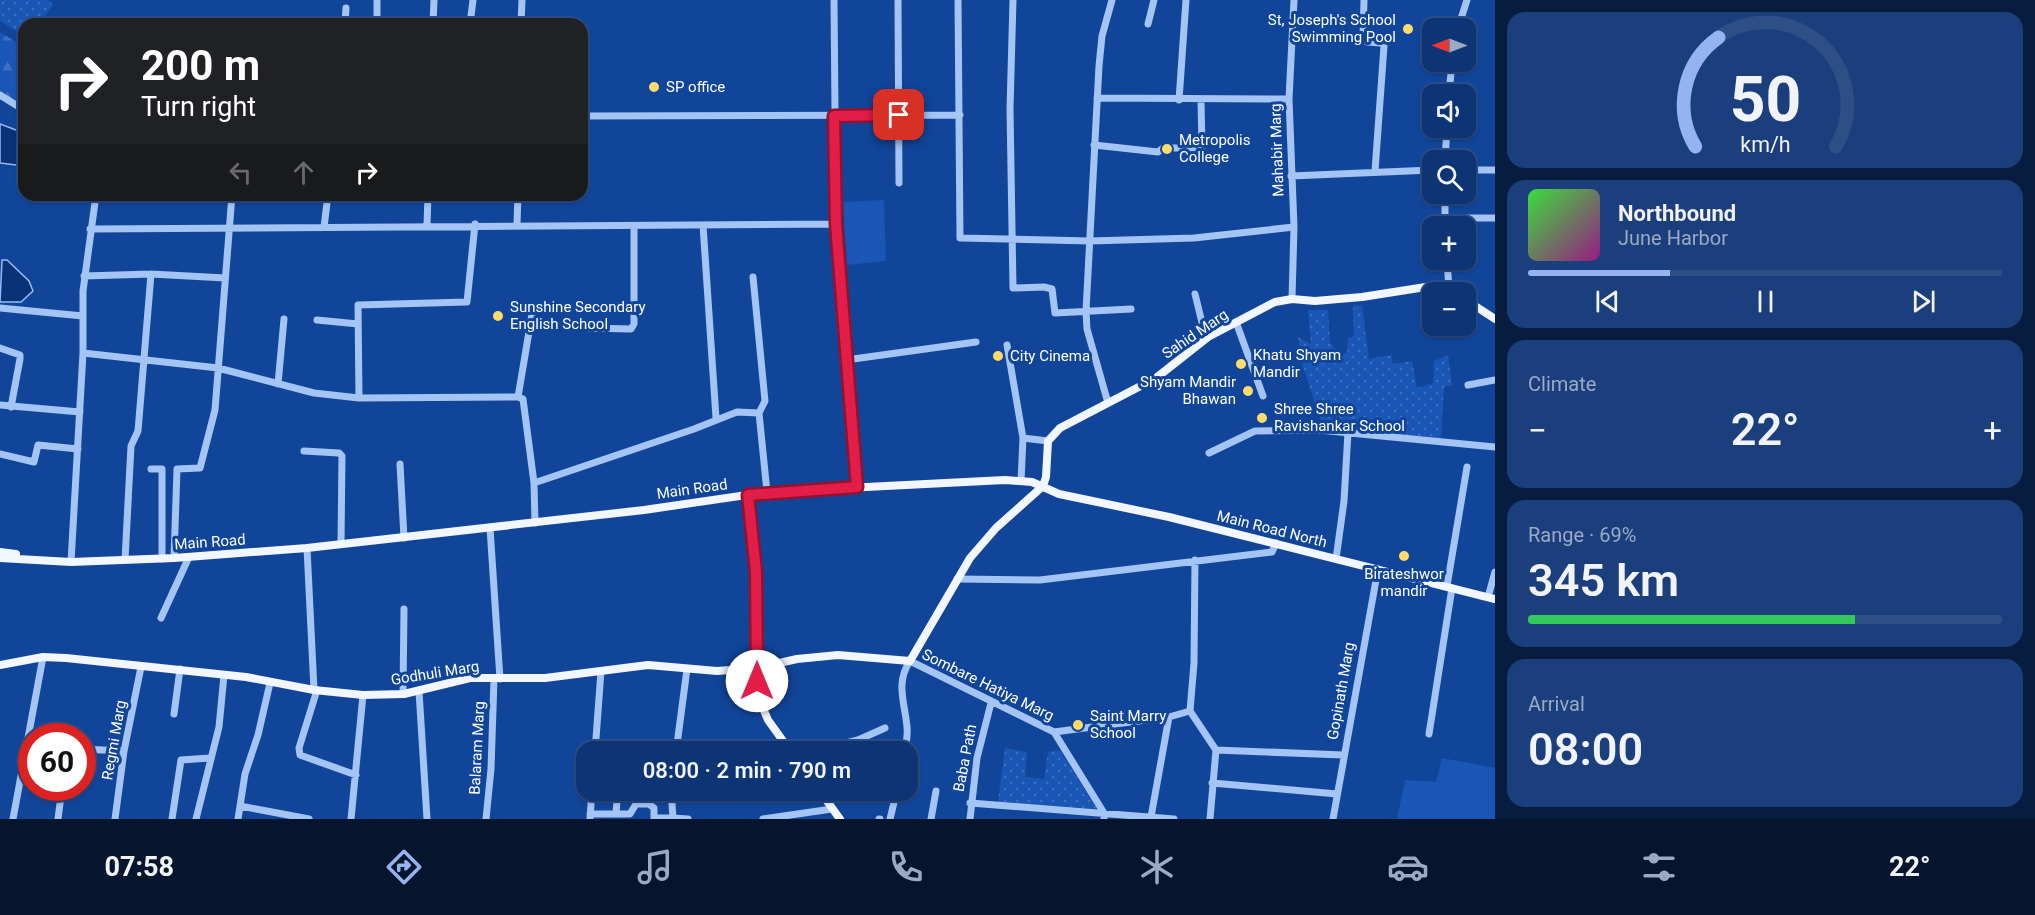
<!DOCTYPE html>
<html lang="en">
<head>
<meta charset="utf-8">
<style>
	:root { --surface:#0d3474; --page:#1b3f7c; --text:#f1f3f6; --muted:#9aaac5; --line:#2d4f86; --accent:#95b2f1 }
	body { margin:0; font-family:Roboto,sans-serif; background:var(--page); color:var(--text); height:100vh; display:flex; flex-direction:column; font-size:22px; white-space:nowrap }
	* { box-sizing:border-box; margin:0 }
	p { font-size:20px; color:var(--muted) }
	.icon { flex:none; width:33px; height:33px; fill:none; stroke:currentColor; stroke-width:2; stroke-linecap:round; stroke-linejoin:round }
	.map { position:relative; flex:1; overflow:hidden }
	.details { display:flex; flex-direction:column; gap:12px; padding:12px; background:#071d40; width:540px }
	.details>* { flex:none }
	.guide { position:absolute; left:18px; top:18px; width:570px; height:183px; border-radius:18px; box-shadow:0 2px 4px #0004,0 0 0 2px var(--line); background:#202124; color:#fff; overflow:hidden }
	.needle { width:39px; rotate:270deg }
	.controls { position:absolute; left:1422px; top:18px; display:grid; gap:12px }
	.controls a { display:grid; place-items:center; width:54px; height:54px; border-radius:12px; background:var(--surface); box-shadow:0 2px 4px #0004,0 0 0 2px var(--line); font-size:30px }
	.speed { position:absolute; left:18px; top:723px; display:flex; gap:12px; font-size:30px; font-weight:700; text-align:center }
	.speed>* { display:grid; place-content:center; width:78px; height:78px; border-radius:50%; background:var(--surface); box-shadow:0 2px 4px #0004,0 0 0 2px var(--line); line-height:1 }
	.speed .limit { border:9px solid #d22; background:#fff; color:#111 }
	.pin { position:absolute; display:grid; place-items:center; width:51px; height:51px; color:#fff; margin:-26px; border-radius:12px; box-shadow:0 3px 9px #0006 }
	.me { position:absolute; width:66px; margin:-33px; rotate:0deg; stroke-linejoin:round; filter:drop-shadow(0 0 4px #0008) }
	.turn { display:flex; align-items:center; gap:21px; height:126px; padding:0 24px; font-size:27px }
	.turn .icon { width:78px; height:78px; stroke-width:2.5 }
	.turn b { display:block; font-size:42px; line-height:51px }
	.lanes { display:flex; align-items:center; height:57px; padding:0 24px; background:#0003; justify-content:center; gap:30px; direction:ltr }
	.lanes .off { opacity:.35 }
	.big { font-size:45px; font-weight:600; line-height:1.1 }
	.details .widget { flex:1; display:flex; flex-direction:column; justify-content:center; gap:9px; min-width:0; padding:0 21px; border-radius:18px; background:var(--page) }
	.details .dial { align-items:center; gap:0 }
	.dial svg { height:156px; overflow:visible; fill:none; stroke:var(--line); stroke-width:7; stroke-linecap:round; text-anchor:middle }
	.dial text { fill:var(--text); stroke:none }
	.song { display:flex; align-items:center; gap:18px }
	.cover { width:72px; height:72px; border-radius:9px; background:linear-gradient(135deg,hsl(120 70% 55%),hsl(310 70% 35%)) }
	.played { height:6px; border-radius:3px; background:linear-gradient(90deg,var(--accent) 30%,var(--line) 30%) }
	.keys { display:flex; justify-content:space-around; direction:ltr }
	.heat { display:flex; justify-content:space-between; align-items:center; font-size:33px; direction:ltr }
	.charge { height:9px; border-radius:4px; background:linear-gradient(90deg,#34c759 69%,var(--line) 0) }
	.trip { position:absolute; left:576px; top:741px; width:342px; height:60px; border-radius:18px; background:var(--surface); box-shadow:0 2px 4px #0004,0 0 0 2px var(--line); font-weight:600; line-height:60px; text-align:center }
	.dock { display:flex; height:96px; justify-content:space-around; align-items:center; background:#05152e; color:var(--muted) }
	.dock .icon { width:42px; height:42px }
	.dock .active { color:var(--accent) }
	.dock b { font-size:27px; color:var(--text) }
	main { display:flex; flex:1; min-height:0 }
	.map>svg:first-child { display:block }
</style>
</head>
<body>
<main>
<div class="map">
<svg width="1495" height="819" viewBox="0 0 1495 819">
	<defs>
		<pattern id="grass-dots" width="8" height="8" patternUnits="userSpaceOnUse" patternTransform="scale(1.5)"><rect width="8" height="8" fill="#1956b5"/><path d="M2 2h.1M6 6h.1" fill="none" stroke="#3c6fc0" stroke-width="1.8" stroke-linecap="round"/></pattern>
		<pattern id="forest-firs" width="22" height="20" patternUnits="userSpaceOnUse" patternTransform="scale(1.5)"><rect width="22" height="20" fill="#1956b5"/><path d="M5 1l3.5 6h-7zM16 11l3.5 6h-7z" fill="#3c6fc0"/></pattern>
	</defs>
	<rect width="100%" height="100%" fill="#11459a"/>
	<path fill="url(#grass-dots)" d="M0 0H48L53 5 39 24H24V36L0 21Z
		M1362 305 1369 359 1391 355 1393 364 1412 361 1417 388 1433 383 1434 361 1448 355 1452 385 1444 387 1441 439 1323 427 1303 367 1298 337 1311 344 1308 310H1328L1330 343 1340 354 1347 353 1348 338 1354 336 1353 306Z
		M1005 748 1027 752 1025 777 1044 779 1048 752 1060 750 1097 809 998 802Z"/>
	<path fill="url(#forest-firs)" d="M0 32 24 47V109L0 94Z"/>
	<path fill="#1956b5" d="M884 200 886 261 847 265 843 202Z
		M1442 758 1495 768V819H1397L1405 780 1436 782Z"/>
	<path fill="#0a3276" stroke="#96bdf7" stroke-width="1.5" d="M0 124 24 133V166L0 163Z
		M2 260H7L29 281 33 291 21 302H0Z"/>
	<g fill="none" stroke-linecap="round" stroke-linejoin="round">
		<path stroke="#a4c4f4" stroke-width="7" d="M834 0 836 224 857 487
			M898 0 899 183
			M958 0 960 238 1090 241 1194 238 1294 227
			M1013 0 1010 109 1013 288 1044 287 1052 289 1055 313 1131 309
			M1364 0 1363 39 1367 42 1381 43 1384 46 1375 171
			M345 24 346 8
			M377 24V0
			M433 24 434 0
			M470 24 473 0
			M521 24 522 0
			M1148 24 1154 0
			M1458 28 1467 0
			M1449 94 1452 62
			M0 95 24 110
			M1097 98 1289 99
			M1179 100 1186 0
			M582 116 960 115
			M1094 145 1158 152 1163 148H1202L1201 100
			M1445 160 1447 128
			M1466 170H1495
			M1291 176 1432 170
			M1445 194V226
			M1445 218H1495
			M517 224 518 195
			M427 225 428 195
			M703 225 716 418
			M324 227 328 195
			M90 229 836 224
			M1447 260 1449 289
			M84 276 151 274 225 278
			M753 277 765 401 759 413 767 492
			M1195 294 1206 339
			M1292 299 1294 227 1289 99 1294 0
			M0 308 83 316
			M317 320 358 324
			M1236 322 1263 396
			M587 328 631 329 634 324V226
			M1007 345 1023 438 1048 441
			M0 348 20 355V359L11 407
			M83 353 218 368 314 393 359 398 518 397 523 399 534 483 535 523
			M846 360 976 342
			M278 384 284 319
			M1468 385 1495 380
			M518 397 533 308
			M359 398 358 305 467 302 475 224
			M1108 403 1087 329 1086 311 1099 66 1102 36 1112 0
			M0 405 80 412
			M304 451 339 453 342 456 341 544
			M1209 453 1255 431 1319 430 1495 447
			M0 454 34 462 38 445 78 449
			M400 464 404 538
			M151 469H162V559
			M1021 481 1023 438
			M534 483 694 429 737 412 759 413
			M490 528 500 679
			M307 548 314 690
			M174 558 177 469 200 468 215 410 232 195
			M1336 559 1344 501 1348 432
			M125 560 131 446 138 431 151 274
			M71 562 83 353V291L96 195
			M957 579 1040 580 1272 552 1276 543
			M1447 586 1467 467
			M1488 597 1495 572
			M161 618 189 557
			M317 690 299 748 300 755 356 775
			M419 691 427 819
			M403 694 404 609
			M1190 711 1216 750 1210 819
			M174 714 180 669
			M1054 732 1104 813V819
			M1429 734 1452 588
			M69 736 70 729
			M82 749 124 751
			M1216 750 1343 755
			M595 752 601 671
			M676 752 687 669
			M812 752 858 740 885 728
			M905 752C906 744 908 735 907 727 905 703 895 683 910 661L1054 732 1169 717 1190 711 1194 663 1195 560
			M1212 783 1337 794
			M671 790 673 818 688 819
			M970 803 1174 819
			M240 806 309 819
			M616 813 618 790
			M590 814H630L636 804H649L654 808V818H673
			M1151 817 1169 717
			M13 819 43 657
			M58 819 62 788
			M115 819 124 751 141 667
			M172 819 181 760 210 758
			M196 819 219 727 224 675
			M238 819 245 774 258 735 270 683
			M351 819 363 695
			M486 819 491 769 494 679
			M590 819 592 790
			M763 819 832 809
			M879 819H880
			M890 819 897 790
			M931 819 936 791
			M970 819 977 758 991 703
			M1333 819 1378 569"/>
		<path stroke="#f1f6ff" stroke-width="8" d="M1466 300 1495 319
			M748 495 756 572 757 694 768 720 791 752
			M0 552 16 554
			M0 558 71 562 174 558 307 548 644 510 767 492 1005 480 1032 482 1059 494 1169 517 1495 599
			M0 665 43 657 66 658 246 677 314 690 363 695 404 694 470 678H545L648 665 717 671 757 668 797 659 838 655 910 661 970 558 996 528 1043 486 1046 477 1048 441 1060 428 1156 378 1208 337 1275 302 1292 299 1315 301 1362 297 1432 286 1453 292
			M819 790 840 819"/>
	</g>
	<g fill="none" stroke-linecap="round" stroke-linejoin="round">
		<g stroke="#92132f" stroke-width="15">
			<path id="route" d="M757 681 756 572 748 495 857 487 836 224 834 116 899 115"/>
		</g>
		<use href="#route" stroke="#e11d48" stroke-width="10"/>
	</g>
	<g fill="#ffdc67" stroke="#11459a" stroke-width="2">
		<circle cx="1408" cy="29" r="6"/>
		<circle cx="654" cy="87" r="6"/>
		<circle cx="1167" cy="149" r="6"/>
		<circle cx="498" cy="316" r="6"/>
		<circle cx="998" cy="356" r="6"/>
		<circle cx="1241" cy="364" r="6"/>
		<circle cx="1248" cy="391" r="6"/>
		<circle cx="1262" cy="418" r="6"/>
		<circle cx="1404" cy="556" r="6"/>
		<circle cx="1078" cy="725" r="6"/>
	</g>
	<g text-anchor="middle" dominant-baseline="central" stroke-width="6" stroke-linejoin="round" paint-order="stroke">
		<g font-size="15" fill="#fff" stroke="#11459a" text-anchor="start">
			<text x="1396" y="20" text-anchor="end">St, Joseph's School<tspan x="1396" dy="17">Swimming Pool</tspan></text>
			<text x="666" y="87">SP office</text>
			<text x="1179" y="140">Metropolis<tspan x="1179" dy="17">College</tspan></text>
			<text x="510" y="307">Sunshine Secondary<tspan x="510" dy="17">English School</tspan></text>
			<text x="1253" y="355">Khatu Shyam<tspan x="1253" dy="17">Mandir</tspan></text>
			<text x="1010" y="356">City Cinema</text>
			<text x="1236" y="382" text-anchor="end">Shyam Mandir<tspan x="1236" dy="17">Bhawan</tspan></text>
			<text x="1274" y="409">Shree Shree<tspan x="1274" dy="17">Ravishankar School</tspan></text>
			<text x="1404" y="574" text-anchor="middle">Birateshwor<tspan x="1404" dy="17">mandir</tspan></text>
			<text x="1090" y="716">Saint Marry<tspan x="1090" dy="17">School</tspan></text>
		</g>
		<g font-size="15" fill="#fff" stroke="#11459a">
			<text transform="translate(1277 150) rotate(-92)">Mahabir Marg</text>
			<text transform="translate(1195 334) rotate(-34)">Sahid Marg</text>
			<text transform="translate(692 489) rotate(-8)">Main Road</text>
			<text transform="translate(1272 529) rotate(14)">Main Road North</text>
			<text transform="translate(210 542) rotate(-4)">Main Road</text>
			<text transform="translate(435 673) rotate(-9)">Godhuli Marg</text>
			<text transform="translate(988 685) rotate(26)">Sombare Hatiya Marg</text>
			<text transform="translate(1341 691) rotate(-80)">Gopinath Marg</text>
			<text transform="translate(114 740) rotate(-80)">Regmi Marg</text>
			<text transform="translate(477 748) rotate(-87)">Balaram Marg</text>
			<text transform="translate(965 758) rotate(-79)">Baba Path</text>
		</g>
	</g>
</svg>
<div class="controls">
<a><svg class="needle" viewBox="-14 -14 28 28"><path d="M0-13l5 13h-10z" fill="#e53935"/><path d="M0 13l5-13h-10z" fill="#9aaac5"/></svg></a>
<a><svg class="icon" aria-label="sound" viewBox="0 0 24 24"><path d="M4 9h4l5-4v14l-5-4H4zM17 9q2 3 0 6"/></svg></a>
<a><svg class="icon" aria-label="search" viewBox="0 0 24 24"><circle cx="10" cy="10" r="6"/><path d="M15 15l6 6"/></svg></a>
<a>+</a>
<a>−</a>
</div>
<div class="speed"><div class="limit">60</div></div>
<div class="pin" style="left:899px;top:115px;background:#d93025"><svg class="icon" aria-label="arrive" viewBox="0 0 24 24"><path d="M6 21V4h12l-3 4 3 4H6"/></svg></div>
<svg class="me" style="left:757px;top:681px" viewBox="-20 -20 40 40"><circle r="19" fill="#fff"/><path d="M0-13L10 11 0 6-10 11z" fill="#e11d48"/></svg>
<div class="trip">08:00 · 2 min · 790 m</div>
<div class="guide">
<div class="turn"><svg class="icon" aria-label="right" viewBox="0 0 24 24"><path d="M7 20v-9h11M14 6l5 5-5 5"/></svg><div><b>200 m</b>Turn right</div></div>
<div class="lanes"><svg class="icon off" aria-label="left" viewBox="0 0 24 24"><path d="M17 20v-9H6M10 6l-5 5 5 5"/></svg><svg class="icon off" aria-label="ahead" viewBox="0 0 24 24"><path d="M12 20V5M6 11l6-6 6 6"/></svg><svg class="icon" aria-label="right" viewBox="0 0 24 24"><path d="M7 20v-9h11M14 6l5 5-5 5"/></svg></div>
</div>
</div>
<section class="details">
<div class="widget dial"><svg viewBox="0 0 100 80">
<path d="M14 69A42 42 0 1 1 86 69"/>
<path d="M14 69A42 42 0 0 1 26 13" stroke="#95b2f1"/>
<text x="50" y="56" font-size="32" font-weight="700">50</text>
<text x="50" y="72" font-size="11">km/h</text>
</svg></div>
<div class="widget">
<div class="song"><i class="cover"></i><div><b>Northbound</b><p>June Harbor</p></div></div>
<div class="played"></div>
<div class="keys"><svg class="icon" aria-label="previous" viewBox="0 0 24 24"><path d="M18 5L8 12l10 7zM5 5v14"/></svg><svg class="icon" aria-label="pause" viewBox="0 0 24 24"><path d="M8 5v14M16 5v14"/></svg><svg class="icon" aria-label="next" viewBox="0 0 24 24"><path d="M6 5l10 7-10 7zM19 5v14"/></svg></div>
</div>
<div class="widget"><p>Climate</p>
<div class="heat"><a>−</a><b class="big">22°</b><a>+</a></div>
</div>
<div class="widget"><p>Range · 69%</p><b class="big">345 km</b><div class="charge"></div></div>
<div class="widget"><p>Arrival</p><b class="big">08:00</b></div>
</section>
</main>
<nav class="dock">
<b>07:58</b>
<svg class="icon active" aria-label="directions" viewBox="0 0 24 24"><path d="M12 3l9 9-9 9-9-9zM9 14v-3h6M13 9l2 2-2 2"/></svg>
<svg class="icon" aria-label="music" viewBox="0 0 24 24"><path d="M9 18V5l10-2v13"/><circle cx="6" cy="18" r="3"/><circle cx="16" cy="16" r="3"/></svg>
<svg class="icon" aria-label="phone" viewBox="0 0 24 24"><path d="M5 4h4l2 5-3 2q2 4 5 5l2-3 5 2v4C11 20 4 13 5 4z"/></svg>
<svg class="icon" aria-label="climate" viewBox="0 0 24 24"><path d="M12 3v18M4 7l16 10M4 17L20 7"/></svg>
<svg class="icon" aria-label="car" viewBox="0 0 24 24"><path d="M5 17H2v-5l4-1 3-4h7l3 4 3 1v5h-3M9 17h6M6 11h13"/><circle cx="7" cy="17" r="2"/><circle cx="17" cy="17" r="2"/></svg>
<svg class="icon" aria-label="filters" viewBox="0 0 24 24"><path d="M4 7h16M4 17h16"/><circle cx="9" cy="7" r="2"/><circle cx="15" cy="17" r="2"/></svg>
<b>22°</b>
</nav>
</body>
</html>
